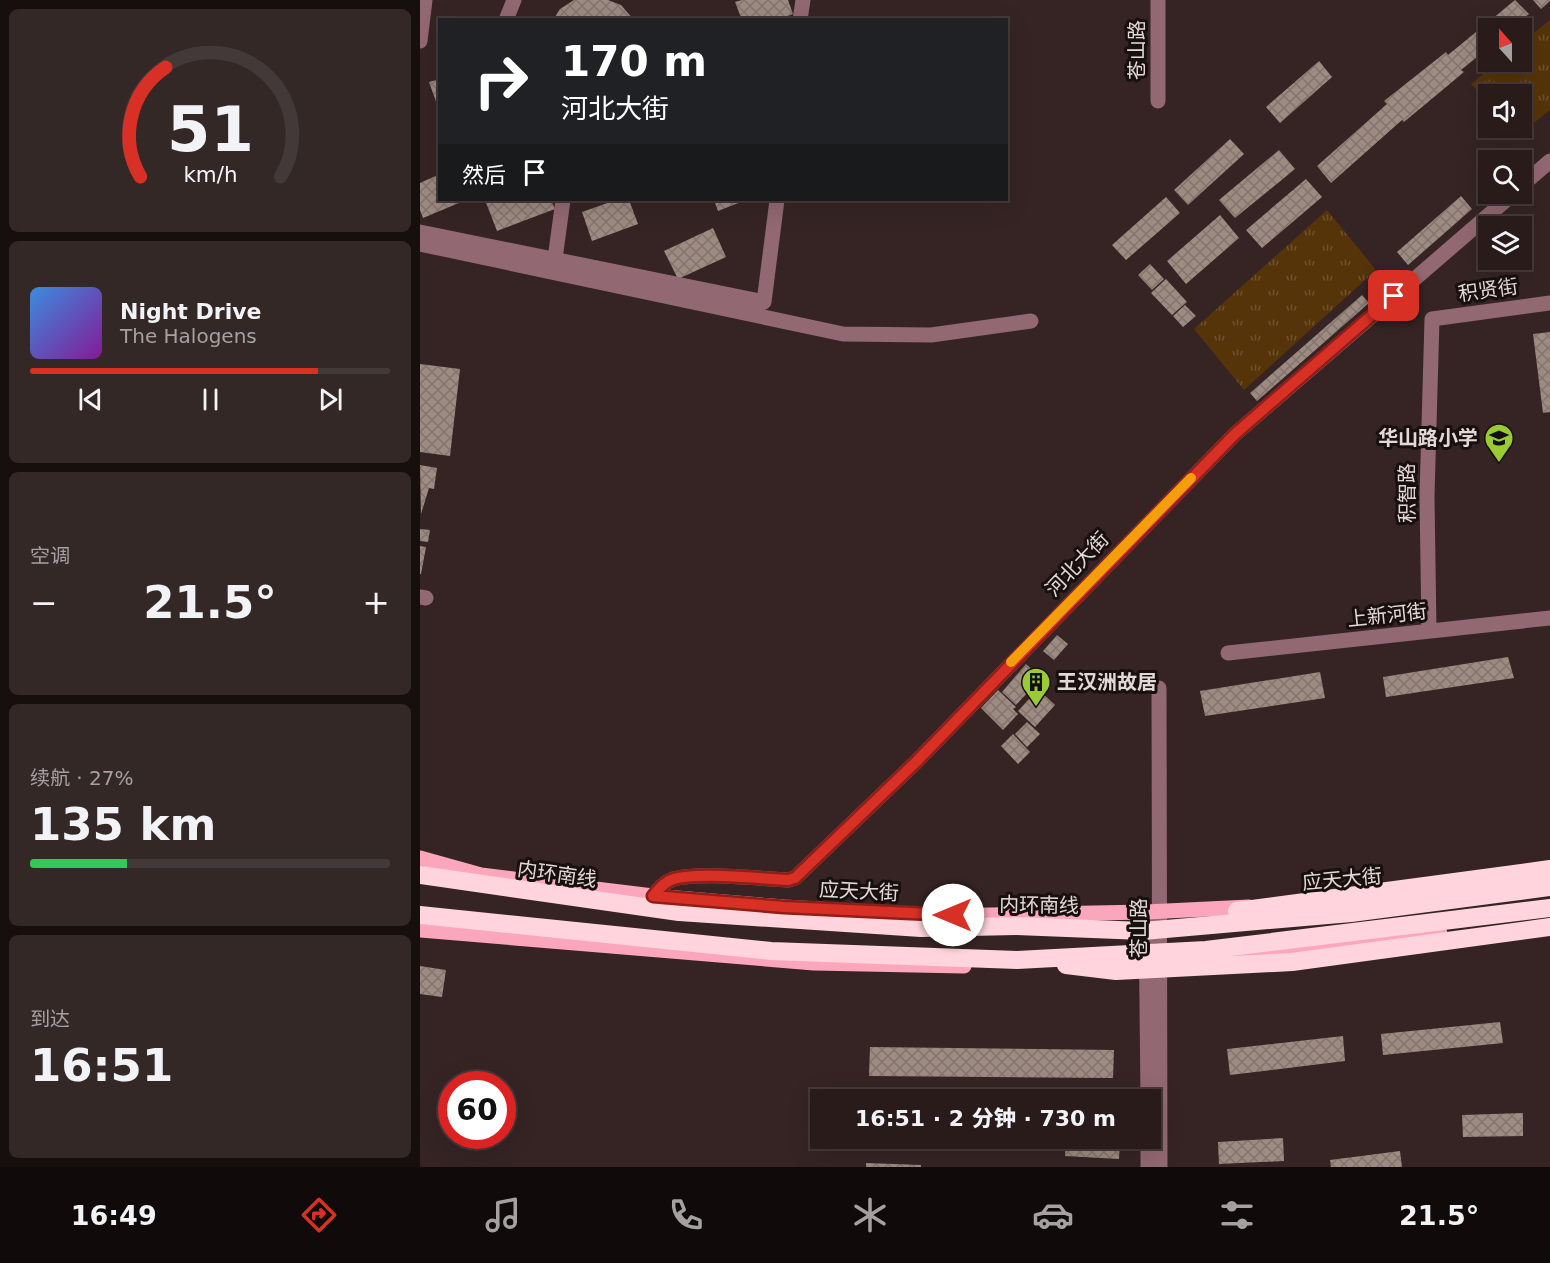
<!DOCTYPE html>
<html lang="zh">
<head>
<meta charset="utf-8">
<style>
	:root { --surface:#281b1a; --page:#342827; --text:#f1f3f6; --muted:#a5a1a2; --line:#443939; --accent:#d93025 }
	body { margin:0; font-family:"DejaVu Sans","Noto Sans SC",sans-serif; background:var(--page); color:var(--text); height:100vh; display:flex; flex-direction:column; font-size:22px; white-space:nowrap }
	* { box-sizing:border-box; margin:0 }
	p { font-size:20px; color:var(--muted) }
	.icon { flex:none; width:33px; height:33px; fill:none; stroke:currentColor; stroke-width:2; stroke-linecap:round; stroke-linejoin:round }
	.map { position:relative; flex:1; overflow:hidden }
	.details { display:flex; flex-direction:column; gap:9px; padding:9px; background:#160f0e; width:420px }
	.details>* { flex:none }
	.banner { position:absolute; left:18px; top:18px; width:570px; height:183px; border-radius:0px; box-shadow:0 6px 24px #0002,0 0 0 2px var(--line); background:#202124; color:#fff; overflow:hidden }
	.needle { width:39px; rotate:339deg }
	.controls { position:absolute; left:1058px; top:18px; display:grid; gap:12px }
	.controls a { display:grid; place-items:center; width:54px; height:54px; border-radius:0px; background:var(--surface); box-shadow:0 6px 24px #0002,0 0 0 2px var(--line); font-size:30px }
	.speed { position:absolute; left:18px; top:1071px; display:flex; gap:12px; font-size:30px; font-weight:700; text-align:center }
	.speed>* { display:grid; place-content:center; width:78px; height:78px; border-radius:50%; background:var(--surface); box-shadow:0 6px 24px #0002,0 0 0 2px var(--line); line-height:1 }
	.speed .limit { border:9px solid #d22; background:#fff; color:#111 }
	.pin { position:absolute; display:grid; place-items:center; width:51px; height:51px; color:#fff; margin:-26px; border-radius:12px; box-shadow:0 3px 9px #0006 }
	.me { position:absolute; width:66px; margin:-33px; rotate:270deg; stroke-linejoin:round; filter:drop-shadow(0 0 4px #0008) }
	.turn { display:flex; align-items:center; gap:21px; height:126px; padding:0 24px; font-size:27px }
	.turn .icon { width:78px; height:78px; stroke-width:2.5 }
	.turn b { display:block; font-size:42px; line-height:51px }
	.then { display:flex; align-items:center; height:57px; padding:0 24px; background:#0003; gap:12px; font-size:22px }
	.big { font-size:45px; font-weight:800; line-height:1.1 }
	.details .card { flex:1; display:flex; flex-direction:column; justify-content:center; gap:9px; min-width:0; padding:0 21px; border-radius:9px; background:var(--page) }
	.details .dial { align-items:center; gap:0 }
	.dial svg { height:156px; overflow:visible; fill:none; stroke:var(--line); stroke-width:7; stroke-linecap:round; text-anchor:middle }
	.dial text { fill:var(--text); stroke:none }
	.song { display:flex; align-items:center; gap:18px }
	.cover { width:72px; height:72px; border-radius:9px; background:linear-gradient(135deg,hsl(210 70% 55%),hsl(290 70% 35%)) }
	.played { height:6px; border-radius:3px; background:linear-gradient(90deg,var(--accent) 80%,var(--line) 80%) }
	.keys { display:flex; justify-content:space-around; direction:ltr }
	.heat { display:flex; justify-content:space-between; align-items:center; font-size:33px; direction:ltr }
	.charge { height:9px; border-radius:4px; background:linear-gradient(90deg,#34c759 27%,var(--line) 0) }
	.trip { position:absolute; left:390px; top:1089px; width:351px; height:60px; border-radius:0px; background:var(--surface); box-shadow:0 6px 24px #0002,0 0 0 2px var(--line); font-weight:800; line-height:60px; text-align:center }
	.tabs { display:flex; height:96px; justify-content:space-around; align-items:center; background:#100b0a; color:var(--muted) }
	.tabs .icon { width:42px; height:42px }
	.tabs .current { color:var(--accent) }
	.tabs b { font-size:27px; color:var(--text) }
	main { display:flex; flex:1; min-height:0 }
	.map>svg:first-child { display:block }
</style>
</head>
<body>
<main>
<section class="details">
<div class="card dial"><svg viewBox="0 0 100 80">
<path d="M14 69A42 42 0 1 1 86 69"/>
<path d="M14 69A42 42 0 0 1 27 13" stroke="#d93025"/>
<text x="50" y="56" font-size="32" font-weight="700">51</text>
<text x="50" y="72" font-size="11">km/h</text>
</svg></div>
<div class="card">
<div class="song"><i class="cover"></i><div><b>Night Drive</b><p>The Halogens</p></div></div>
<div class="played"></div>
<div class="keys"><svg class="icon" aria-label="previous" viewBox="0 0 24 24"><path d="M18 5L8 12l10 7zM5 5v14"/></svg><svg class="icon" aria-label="pause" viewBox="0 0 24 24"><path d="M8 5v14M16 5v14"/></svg><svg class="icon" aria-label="next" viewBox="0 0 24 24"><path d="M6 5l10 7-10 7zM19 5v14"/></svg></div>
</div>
<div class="card"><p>空调</p>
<div class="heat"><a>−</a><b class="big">21.5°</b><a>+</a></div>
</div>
<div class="card"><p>续航 · 27%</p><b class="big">135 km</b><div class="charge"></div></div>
<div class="card"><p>到达</p><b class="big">16:51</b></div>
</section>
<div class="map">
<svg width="1130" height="1167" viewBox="0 0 1130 1167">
	<defs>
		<pattern id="grass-tufts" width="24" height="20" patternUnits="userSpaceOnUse" patternTransform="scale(1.5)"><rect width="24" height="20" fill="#56340a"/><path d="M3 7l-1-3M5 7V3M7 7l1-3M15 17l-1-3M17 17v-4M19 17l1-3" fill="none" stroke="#6e512d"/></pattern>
		<pattern id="building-cross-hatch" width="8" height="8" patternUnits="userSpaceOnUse" patternTransform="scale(1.5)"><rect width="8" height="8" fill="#9d8a81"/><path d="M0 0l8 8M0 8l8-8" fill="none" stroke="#82746e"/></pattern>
	</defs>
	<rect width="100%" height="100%" fill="#352423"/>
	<path fill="url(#grass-tufts)" d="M1130 20V110L1100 134 1094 128H1101V94H1068V101L1051 84 1079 62H1101V43Z
		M907 210 956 270 824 390 774 329Z"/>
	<path fill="url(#building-cross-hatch)" d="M154 0H188L201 5 214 20H133L140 9Z
		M322 0H368L373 14 358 20H322L315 2Z
		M1095 0 1109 14 1092 28H1068V48L1041 70 1044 72 984 122 982 120 911 183 897 166 967 104 964 101 1026 52 1028 55Z
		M1113 0H1130V1L1121 9Z
		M899 61 912 77 860 123 846 107Z
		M20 79V110H19L9 82Z
		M810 139 824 154 768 205 754 190Z
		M859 150 875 169 815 218 799 200Z
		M20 174V200H46L3 218 0 210V183Z
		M886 179 902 197 842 248 826 230Z
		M1041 196 1052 209 988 265 977 252Z
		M746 197 760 213 706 260 692 245Z
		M65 200H131L135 209 77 231Z
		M196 200H209L218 224 172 241 162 212Z
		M294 200H326L298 211Z
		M800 215 819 238 766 284 747 261Z
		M293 228 306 257 258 279 244 251Z
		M730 264 744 279 732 290 718 275Z
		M746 279 767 302 752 315 731 293Z
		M942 295 949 303 837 401 830 393Z
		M765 305 776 316 763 327 753 316Z
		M1130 332V412L1123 413 1113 334Z
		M0 364 40 369 30 456 0 452Z
		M0 465 17 468 14 489 9 488 1 514Z
		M0 529 10 530 8 542 0 541Z
		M0 546 6 547 1 574H0Z
		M637 635 648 644 634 660 623 651Z
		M1088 657 1094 678 966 697 963 677Z
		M606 664 621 678 596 705 582 692Z
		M900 672 905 698 785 716 780 691Z
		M618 689 635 705 615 727 598 711Z
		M578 690 596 707 593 709 598 714 583 730 561 708Z
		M607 722 620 734 607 747 595 734Z
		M593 734 610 752 598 764 581 746Z
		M0 966 26 970 22 997 0 994Z
		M1080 1022 1083 1043 963 1055 961 1034Z
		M923 1036 925 1061 810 1075 807 1049Z
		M450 1047 694 1050 693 1078 449 1076Z
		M1103 1113V1136L1043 1137 1042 1115Z
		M646 1138H700L699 1159 645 1156Z
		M863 1138 864 1161 799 1164 798 1142Z
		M980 1151 982 1167H911L910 1160Z
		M446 1163 501 1165V1167H446Z"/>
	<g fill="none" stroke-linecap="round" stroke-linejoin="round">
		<path stroke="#926872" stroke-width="15" d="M738 0V101
			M86 20 94 0
			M380 20 383 0
			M0 41 5 0
			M1101 186 1130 161
			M0 232 344 302 357 200
			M0 244 423 334 511 335 611 321
			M135 259 143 200
			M0 597 6 598
			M1009 631 1007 496 1012 319 1130 303
			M808 653 1130 618
			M739 688 740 1167
			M233 896C238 890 243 883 251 880 274 871 341 879 368 880L375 878 496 762 815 434 1093 194
			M726 912 728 1100
			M728 1167V1138"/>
		<path stroke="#fca6bb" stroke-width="15" d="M0 858 61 875 233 896 364 907 513 916 726 912 829 907
			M0 930 394 963 544 966
			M805 956 1020 933"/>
		<path stroke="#ffd4dd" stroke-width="18" d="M0 875 259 912 501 928 596 926 723 931 931 913 1130 887
			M817 911 1130 869
			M0 915 351 951 597 960 786 950 1130 908
			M646 965 696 971 872 962 1130 927"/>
	</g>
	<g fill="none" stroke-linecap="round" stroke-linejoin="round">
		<g stroke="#8d1f18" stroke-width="15">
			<path id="route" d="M533 915 364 907 233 896C238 890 243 883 251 880 274 871 341 879 368 880L375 878 496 762 815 434 974 296"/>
		</g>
		<use href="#route" stroke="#d93025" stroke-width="10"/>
		<path stroke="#f59e0b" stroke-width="10" d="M591 662 771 478"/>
	</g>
	<defs>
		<g id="school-pin" transform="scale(1.5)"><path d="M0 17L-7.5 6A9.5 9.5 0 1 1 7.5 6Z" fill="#9acb35" stroke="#17100f"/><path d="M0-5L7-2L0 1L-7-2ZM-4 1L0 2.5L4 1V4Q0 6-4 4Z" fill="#111"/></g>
		<g id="building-pin" transform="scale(1.5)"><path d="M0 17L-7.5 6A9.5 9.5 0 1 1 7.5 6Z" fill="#9acb35" stroke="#17100f"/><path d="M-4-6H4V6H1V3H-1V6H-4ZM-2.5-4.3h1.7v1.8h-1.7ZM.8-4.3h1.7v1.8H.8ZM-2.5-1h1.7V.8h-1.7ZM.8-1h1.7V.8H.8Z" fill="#111"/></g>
	</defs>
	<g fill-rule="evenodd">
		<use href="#school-pin" x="1079" y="438"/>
		<use href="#building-pin" x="616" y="682"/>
	</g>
	<g text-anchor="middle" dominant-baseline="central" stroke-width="6" stroke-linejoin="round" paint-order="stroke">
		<g font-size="20" fill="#e4d8d7" stroke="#17100f">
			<text transform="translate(717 50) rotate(-90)">苍山路</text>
			<text transform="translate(1068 290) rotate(-8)">积贤街</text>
			<text transform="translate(987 493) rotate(-90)">积智路</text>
			<text transform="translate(657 564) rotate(-46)">河北大街</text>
			<text transform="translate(967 615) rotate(-6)">上新河街</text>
			<text transform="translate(137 874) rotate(8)">内环南线</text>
			<text transform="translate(922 879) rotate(-5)">应天大街</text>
			<text transform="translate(439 891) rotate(3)">应天大街</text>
			<text transform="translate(619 905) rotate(1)">内环南线</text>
			<text transform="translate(719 928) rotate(-90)">苍山路</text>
		</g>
		<g font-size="20" font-weight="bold" fill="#e4d8d7" stroke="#17100f" text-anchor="end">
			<text x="1058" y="438">华山路小学</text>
			<text x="637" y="682" text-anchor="start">王汉洲故居</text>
		</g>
	</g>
</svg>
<div class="controls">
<a><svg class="needle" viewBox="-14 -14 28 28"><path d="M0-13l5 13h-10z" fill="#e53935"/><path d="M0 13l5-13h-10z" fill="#a5a1a2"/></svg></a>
<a><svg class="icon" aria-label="sound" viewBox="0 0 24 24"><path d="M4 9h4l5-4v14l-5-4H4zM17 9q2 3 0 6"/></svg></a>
<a><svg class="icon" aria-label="search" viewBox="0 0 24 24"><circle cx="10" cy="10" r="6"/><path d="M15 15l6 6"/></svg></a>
<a><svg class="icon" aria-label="layers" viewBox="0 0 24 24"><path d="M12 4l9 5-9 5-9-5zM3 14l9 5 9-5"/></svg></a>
</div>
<div class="speed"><div class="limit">60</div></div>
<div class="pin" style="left:974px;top:296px;background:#d93025"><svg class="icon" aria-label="arrive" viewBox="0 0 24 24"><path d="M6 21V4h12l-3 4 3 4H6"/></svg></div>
<svg class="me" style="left:533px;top:915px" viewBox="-20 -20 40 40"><circle r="19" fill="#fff"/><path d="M0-13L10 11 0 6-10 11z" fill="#d93025"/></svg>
<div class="trip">16:51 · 2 分钟 · 730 m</div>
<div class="banner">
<div class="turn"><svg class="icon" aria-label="right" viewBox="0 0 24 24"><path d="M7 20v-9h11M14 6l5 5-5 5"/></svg><div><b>170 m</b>河北大街</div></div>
<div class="then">然后<svg class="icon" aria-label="arrive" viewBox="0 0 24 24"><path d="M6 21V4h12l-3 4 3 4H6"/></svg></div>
</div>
</div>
</main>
<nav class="tabs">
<b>16:49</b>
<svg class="icon current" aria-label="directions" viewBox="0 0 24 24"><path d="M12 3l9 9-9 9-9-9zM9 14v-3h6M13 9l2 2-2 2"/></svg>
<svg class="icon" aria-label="music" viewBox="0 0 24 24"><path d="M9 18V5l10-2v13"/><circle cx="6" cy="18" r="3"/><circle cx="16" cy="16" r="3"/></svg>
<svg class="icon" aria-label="phone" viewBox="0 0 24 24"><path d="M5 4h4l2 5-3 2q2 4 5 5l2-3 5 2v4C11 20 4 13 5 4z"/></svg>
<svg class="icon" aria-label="climate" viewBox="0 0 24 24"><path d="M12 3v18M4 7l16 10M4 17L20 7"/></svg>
<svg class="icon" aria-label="car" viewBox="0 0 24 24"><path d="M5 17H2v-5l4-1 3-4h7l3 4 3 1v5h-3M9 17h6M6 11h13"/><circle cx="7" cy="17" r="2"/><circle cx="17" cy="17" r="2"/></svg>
<svg class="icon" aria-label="filters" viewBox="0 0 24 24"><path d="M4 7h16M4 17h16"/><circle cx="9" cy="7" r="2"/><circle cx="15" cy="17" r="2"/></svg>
<b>21.5°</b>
</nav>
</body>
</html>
